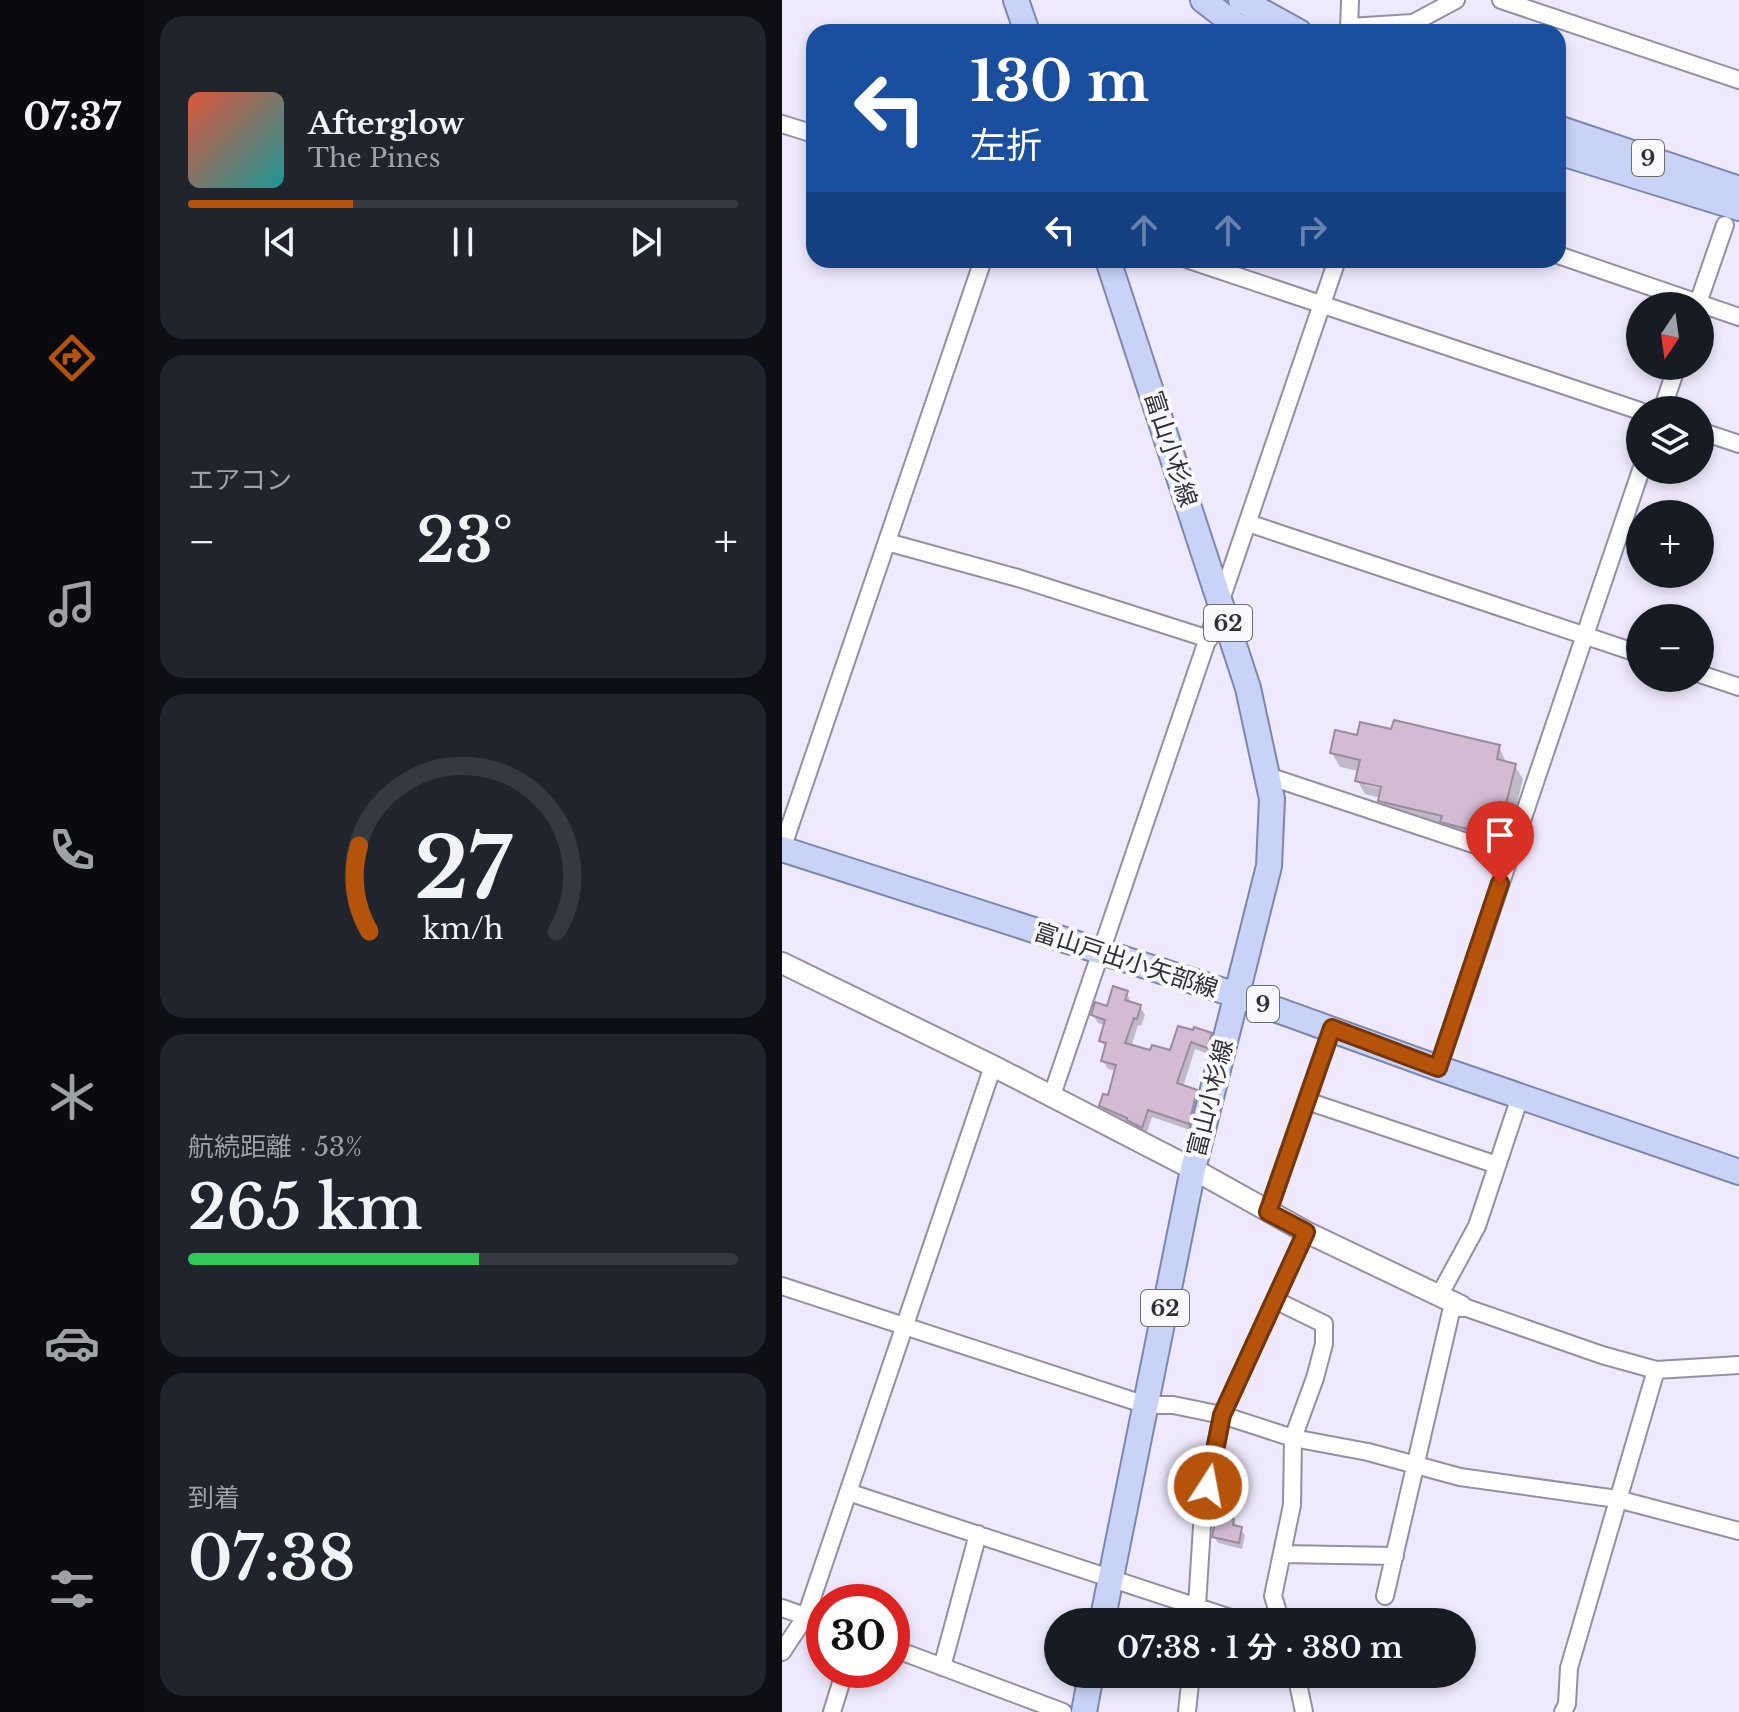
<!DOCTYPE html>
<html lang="ja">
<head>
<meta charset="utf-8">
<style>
	:root { --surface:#171b24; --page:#20242c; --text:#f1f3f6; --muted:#9ea1a6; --line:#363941; --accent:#b45309 }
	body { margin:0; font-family:"Libre Baskerville","Noto Sans JP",serif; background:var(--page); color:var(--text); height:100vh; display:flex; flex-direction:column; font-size:30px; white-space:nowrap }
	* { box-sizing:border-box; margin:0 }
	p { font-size:26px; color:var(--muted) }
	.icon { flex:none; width:44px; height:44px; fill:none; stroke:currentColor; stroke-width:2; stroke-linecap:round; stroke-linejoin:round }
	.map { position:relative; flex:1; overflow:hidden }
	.side { display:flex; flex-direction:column; gap:16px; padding:16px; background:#0d0f14; width:638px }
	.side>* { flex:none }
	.banner { position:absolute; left:24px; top:24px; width:760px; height:244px; border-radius:24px; box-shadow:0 4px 12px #0003; background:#1a4fa0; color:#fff; overflow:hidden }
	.needle { width:52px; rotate:193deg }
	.controls { position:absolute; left:844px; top:292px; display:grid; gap:16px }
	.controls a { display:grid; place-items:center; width:88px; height:88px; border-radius:50%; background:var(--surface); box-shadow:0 4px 12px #0003; font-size:40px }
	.speed { position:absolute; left:24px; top:1584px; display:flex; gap:16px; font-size:40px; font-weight:700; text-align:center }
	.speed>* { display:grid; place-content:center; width:104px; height:104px; border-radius:50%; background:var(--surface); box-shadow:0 4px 12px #0003; line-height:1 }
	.speed .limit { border:12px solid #d22; background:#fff; color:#111 }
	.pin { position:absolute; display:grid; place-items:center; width:68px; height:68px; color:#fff; margin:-82px -34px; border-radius:50% 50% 50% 0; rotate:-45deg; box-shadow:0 0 8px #0007 }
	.pin .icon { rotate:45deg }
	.me { position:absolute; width:88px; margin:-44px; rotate:11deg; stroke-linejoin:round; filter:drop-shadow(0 0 6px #0008) }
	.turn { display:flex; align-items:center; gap:28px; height:168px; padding:0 32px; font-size:36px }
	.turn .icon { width:104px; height:104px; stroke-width:2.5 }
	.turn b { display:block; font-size:56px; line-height:68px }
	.lanes { display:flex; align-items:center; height:76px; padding:0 32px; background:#0003; justify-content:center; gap:40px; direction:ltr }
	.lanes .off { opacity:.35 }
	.big { font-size:60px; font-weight:600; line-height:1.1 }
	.side .widget { flex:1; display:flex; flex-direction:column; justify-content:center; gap:12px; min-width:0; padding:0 28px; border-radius:24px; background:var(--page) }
	.side .dial { align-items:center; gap:0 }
	.dial svg { height:208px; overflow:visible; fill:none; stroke:var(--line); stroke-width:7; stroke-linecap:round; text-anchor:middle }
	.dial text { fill:var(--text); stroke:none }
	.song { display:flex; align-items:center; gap:24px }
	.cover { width:96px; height:96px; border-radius:12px; background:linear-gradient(135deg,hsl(10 70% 55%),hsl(180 70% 35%)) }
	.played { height:8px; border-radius:4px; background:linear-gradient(90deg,var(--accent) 30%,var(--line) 30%) }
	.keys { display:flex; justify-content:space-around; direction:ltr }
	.heat { display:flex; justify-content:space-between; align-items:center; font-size:44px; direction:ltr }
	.charge { height:12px; border-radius:6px; background:linear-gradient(90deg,#34c759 53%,var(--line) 0) }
	.trip { position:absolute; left:262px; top:1608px; width:432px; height:80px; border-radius:40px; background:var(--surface); box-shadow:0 4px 12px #0003; font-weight:600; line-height:80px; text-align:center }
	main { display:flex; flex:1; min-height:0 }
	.tab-bar { display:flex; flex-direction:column; width:144px; justify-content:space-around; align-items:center; background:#090b0e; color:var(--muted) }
	.tab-bar .icon { width:56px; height:56px }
	.tab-bar .active { color:var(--accent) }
	.tab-bar b { font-size:36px; color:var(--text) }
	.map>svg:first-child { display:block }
</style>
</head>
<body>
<main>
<nav class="tab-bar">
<b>07:37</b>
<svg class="icon active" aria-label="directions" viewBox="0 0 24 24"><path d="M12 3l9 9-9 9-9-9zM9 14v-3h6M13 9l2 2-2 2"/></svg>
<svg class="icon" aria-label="music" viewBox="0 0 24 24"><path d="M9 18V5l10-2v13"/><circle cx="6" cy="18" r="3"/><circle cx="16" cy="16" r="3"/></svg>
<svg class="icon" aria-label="phone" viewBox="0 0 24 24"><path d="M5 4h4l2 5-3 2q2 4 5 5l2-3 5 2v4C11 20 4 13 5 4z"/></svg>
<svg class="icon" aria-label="climate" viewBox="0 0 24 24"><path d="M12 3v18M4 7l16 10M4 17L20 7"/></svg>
<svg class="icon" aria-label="car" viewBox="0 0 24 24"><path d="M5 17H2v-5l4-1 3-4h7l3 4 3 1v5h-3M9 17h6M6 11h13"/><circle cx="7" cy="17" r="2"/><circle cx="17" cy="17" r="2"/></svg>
<svg class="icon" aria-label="filters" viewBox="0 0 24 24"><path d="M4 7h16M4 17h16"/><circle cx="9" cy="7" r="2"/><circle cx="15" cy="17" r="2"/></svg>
</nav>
<section class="side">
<div class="widget">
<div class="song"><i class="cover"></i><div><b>Afterglow</b><p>The Pines</p></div></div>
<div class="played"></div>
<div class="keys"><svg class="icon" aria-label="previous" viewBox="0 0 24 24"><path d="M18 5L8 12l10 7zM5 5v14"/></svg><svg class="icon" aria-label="pause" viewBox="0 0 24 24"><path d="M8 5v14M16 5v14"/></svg><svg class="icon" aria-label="next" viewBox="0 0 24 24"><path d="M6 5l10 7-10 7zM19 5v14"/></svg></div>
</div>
<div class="widget"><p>エアコン</p>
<div class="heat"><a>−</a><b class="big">23°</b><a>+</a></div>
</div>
<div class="widget dial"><svg viewBox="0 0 100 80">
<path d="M14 69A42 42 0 1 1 86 69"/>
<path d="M14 69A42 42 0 0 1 10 36" stroke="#b45309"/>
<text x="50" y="56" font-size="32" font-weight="700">27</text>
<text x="50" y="72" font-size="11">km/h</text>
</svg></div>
<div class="widget"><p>航続距離 · 53%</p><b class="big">265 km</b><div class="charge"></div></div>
<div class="widget"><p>到着</p><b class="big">07:38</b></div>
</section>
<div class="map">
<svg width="957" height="1712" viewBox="0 0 957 1712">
	<rect width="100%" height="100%" fill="#eee9fd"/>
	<path fill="#0003" fill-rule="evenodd" d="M611 732 717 747 725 764 733 766 741 779 728 833 716 830 712 847 606 814 599 798 583 794 575 780 577 771 558 767 550 753 576 738ZM583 781 610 787 609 791 583 785Z
		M345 992 349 1004 358 1007 363 1015 359 1026 356 1025 349 1047 370 1053H390L398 1028 428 1034 433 1043 429 1055 413 1049 401 1087 414 1091 419 1100 411 1131 370 1117 364 1135 324 1114 319 1106 327 1097 335 1071 326 1069 321 1061 324 1049 319 1040 324 1026 316 1023 311 1015 326 1009Z
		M451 1521 463 1535 460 1549 436 1543 432 1537Z"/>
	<path fill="#d2bbd3" stroke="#9a8c9b" stroke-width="2" d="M612 720 718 745 715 759 734 764 720 820 709 817 705 834 658 822 660 816 596 801 599 787 573 781 578 760 548 753 553 730 575 735 578 722 609 729Z
		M331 986 346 991 343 1000 359 1005 355 1019 352 1018 343 1043 368 1050 370 1045 388 1050 396 1026 411 1030 412 1027 430 1033 425 1048 409 1042 395 1083 415 1090 407 1124 366 1110 360 1128 345 1120V1118L317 1106 321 1094 326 1095 334 1065 319 1061 324 1043 317 1041 323 1020 309 1015 313 1002 325 1006Z
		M434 1515 452 1519 451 1525 460 1527 457 1543 430 1537Z"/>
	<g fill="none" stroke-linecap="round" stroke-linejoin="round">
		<g stroke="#948fa2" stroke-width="20">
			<path id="minor" d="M719 0 957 80
				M567 27 631 23 674 0
				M567 32 568 0
				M0 124 32 134
				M776 255 957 317
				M407 260 858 411
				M915 306 943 225
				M880 410 895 366
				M918 431 957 444
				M466 523 858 654
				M105 542 236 578 427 639
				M918 674 957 687
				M486 776 727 856
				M0 849 201 260
				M656 1068 859 470
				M269 1098 555 260
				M525 1101 715 1165
				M486 1212 550 1028
				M0 1286 364 1405H391L440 1415 511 1438 586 1452 678 1477 835 1499 957 1531
				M657 1296 695 1226 738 1097
				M493 1300 542 1324V1344L533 1378 511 1438 510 1505 491 1596 499 1622
				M679 1306 820 1355 874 1370 957 1365
				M66 1492 461 1622
				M501 1554 613 1556
				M603 1596 671 1303
				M0 1608 42 1623
				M414 1622 421 1510 440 1415 524 1232
				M110 1648 281 1712
				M0 1652 24 1616 211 1066
				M160 1667 196 1534
				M514 1674 522 1712
				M50 1712 63 1670
				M405 1712 409 1674
				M781 1712 785 1704 787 1668 874 1370"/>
		</g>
		<g stroke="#948fa2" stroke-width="24">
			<path id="tertiary" d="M0 963 211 1066 411 1169 524 1232 679 1306"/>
		</g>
		<g stroke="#7c87b0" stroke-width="28">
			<path id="primary" d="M234 0 245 32
				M421 0 452 24 469 32
				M459 0 517 32
				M776 128 957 189
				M776 152 957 208
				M0 849 454 995 656 1068 957 1172
				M320 1622 411 1169 487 866 490 799 466 688 326 260
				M302 1712 309 1674"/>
		</g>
		<use href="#minor" stroke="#fff" stroke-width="16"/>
		<use href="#tertiary" stroke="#fff" stroke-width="20"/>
		<use href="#primary" stroke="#c8d3f7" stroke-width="24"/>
	</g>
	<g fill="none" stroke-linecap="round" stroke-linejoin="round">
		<g stroke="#753606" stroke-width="20">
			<path id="route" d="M426 1486 440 1415 524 1232 486 1212 550 1028 656 1068 718 883"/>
		</g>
		<use href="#route" stroke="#b45309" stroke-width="14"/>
	</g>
	<g text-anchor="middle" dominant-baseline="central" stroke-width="8" stroke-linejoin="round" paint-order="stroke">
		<g fill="#faf9fd" stroke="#6d6c72" stroke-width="2">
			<rect x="850" y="140" width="32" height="36" rx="6"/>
			<rect x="422" y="605" width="48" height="36" rx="6"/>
			<rect x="465" y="986" width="32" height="36" rx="6"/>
			<rect x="359" y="1290" width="48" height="36" rx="6"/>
		</g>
		<g font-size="22" font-weight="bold" fill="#312f36">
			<text x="866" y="158">9</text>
			<text x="446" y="623">62</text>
			<text x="481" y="1004">9</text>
			<text x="383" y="1308">62</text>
		</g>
		<g font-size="24" fill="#312f36" stroke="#faf9fd">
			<text transform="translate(389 449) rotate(72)">富山小杉線</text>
			<text transform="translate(344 960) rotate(18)">富山戸出小矢部線</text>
			<text transform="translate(428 1098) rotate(-76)">富山小杉線</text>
		</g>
	</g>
</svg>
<div class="controls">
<a><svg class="needle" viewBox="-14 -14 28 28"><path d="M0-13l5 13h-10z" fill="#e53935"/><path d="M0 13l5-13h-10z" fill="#9ea1a6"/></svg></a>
<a><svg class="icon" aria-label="layers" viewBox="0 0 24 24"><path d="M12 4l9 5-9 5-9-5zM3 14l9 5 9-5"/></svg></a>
<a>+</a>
<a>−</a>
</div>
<div class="speed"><div class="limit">30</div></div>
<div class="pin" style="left:718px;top:883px;background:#d93025"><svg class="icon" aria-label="arrive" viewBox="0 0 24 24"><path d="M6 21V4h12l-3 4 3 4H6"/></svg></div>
<svg class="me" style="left:426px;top:1486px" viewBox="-20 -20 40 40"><circle r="17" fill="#b45309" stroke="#fff" stroke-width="3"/><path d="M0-11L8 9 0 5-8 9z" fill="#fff"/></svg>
<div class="trip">07:38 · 1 分 · 380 m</div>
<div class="banner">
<div class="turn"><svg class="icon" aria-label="left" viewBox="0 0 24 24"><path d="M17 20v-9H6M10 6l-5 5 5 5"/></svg><div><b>130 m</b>左折</div></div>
<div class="lanes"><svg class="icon" aria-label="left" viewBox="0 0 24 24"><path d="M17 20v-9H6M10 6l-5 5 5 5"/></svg><svg class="icon off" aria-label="ahead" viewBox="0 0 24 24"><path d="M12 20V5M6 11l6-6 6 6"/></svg><svg class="icon off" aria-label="ahead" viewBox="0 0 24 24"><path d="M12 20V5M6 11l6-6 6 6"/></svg><svg class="icon off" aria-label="right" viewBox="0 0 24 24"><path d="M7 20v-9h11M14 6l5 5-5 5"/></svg></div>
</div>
</div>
</main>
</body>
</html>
